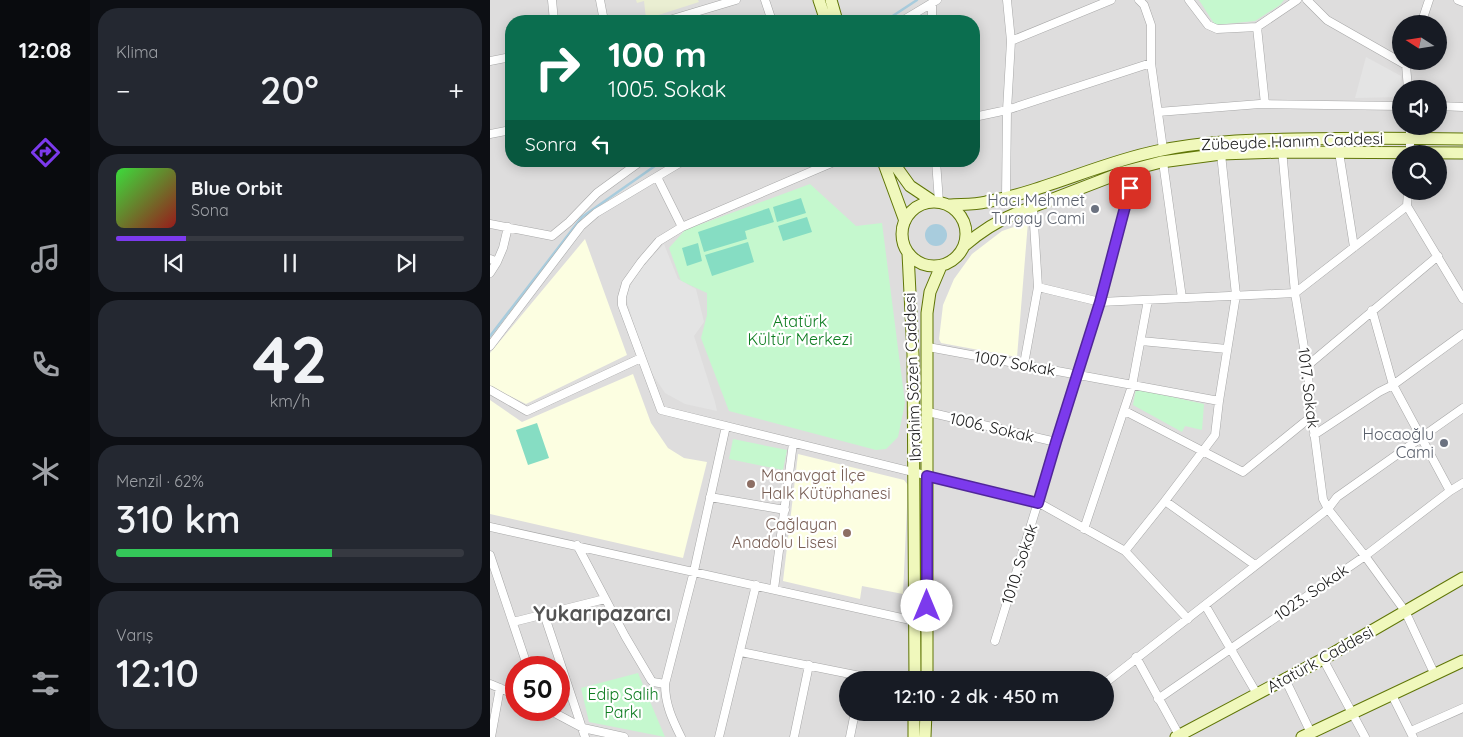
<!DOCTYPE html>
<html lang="tr">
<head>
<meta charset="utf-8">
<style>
	:root { --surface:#171b24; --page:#242831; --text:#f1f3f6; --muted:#9ea1a6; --line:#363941; --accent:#7c3aed }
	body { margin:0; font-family:Quicksand,sans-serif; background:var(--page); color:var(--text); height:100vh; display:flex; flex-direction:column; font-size:19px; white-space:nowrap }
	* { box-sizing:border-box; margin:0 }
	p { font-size:16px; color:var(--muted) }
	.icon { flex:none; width:28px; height:28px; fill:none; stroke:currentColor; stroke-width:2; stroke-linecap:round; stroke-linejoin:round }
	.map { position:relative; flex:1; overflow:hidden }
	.sheet { display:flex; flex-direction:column; gap:8px; padding:8px; background:#0d0f14; width:400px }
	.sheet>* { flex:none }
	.banner { position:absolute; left:15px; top:15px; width:475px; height:152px; border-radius:20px; box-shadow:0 2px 12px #0003; background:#0b6e4f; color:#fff; overflow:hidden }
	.needle { width:32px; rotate:282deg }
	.tools { position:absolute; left:902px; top:15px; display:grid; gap:10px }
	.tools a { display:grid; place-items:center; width:55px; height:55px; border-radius:50%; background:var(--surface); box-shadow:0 2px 12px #0003; font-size:25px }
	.speed { position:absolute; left:15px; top:656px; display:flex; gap:10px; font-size:25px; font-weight:700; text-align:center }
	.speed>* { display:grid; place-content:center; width:65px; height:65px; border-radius:50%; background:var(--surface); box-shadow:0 2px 12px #0003; line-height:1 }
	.speed .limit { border:8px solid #d22; background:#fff; color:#111 }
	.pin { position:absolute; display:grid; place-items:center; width:42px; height:42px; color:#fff; margin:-21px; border-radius:10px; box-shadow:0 2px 8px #0006 }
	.me { position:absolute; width:55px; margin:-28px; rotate:0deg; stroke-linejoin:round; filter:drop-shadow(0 0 4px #0008) }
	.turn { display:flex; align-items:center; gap:18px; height:105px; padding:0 20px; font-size:22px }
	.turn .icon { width:65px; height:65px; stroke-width:2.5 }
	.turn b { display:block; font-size:35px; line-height:42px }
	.then { display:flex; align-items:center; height:48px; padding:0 20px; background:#0003; gap:10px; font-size:19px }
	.big { font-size:38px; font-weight:600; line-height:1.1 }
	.sheet .widget { flex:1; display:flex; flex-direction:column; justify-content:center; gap:8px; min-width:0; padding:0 18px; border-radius:20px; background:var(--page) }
	.sheet .dial { align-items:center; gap:0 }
	.dial b { font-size:65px; line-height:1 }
	.song { display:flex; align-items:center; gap:15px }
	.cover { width:60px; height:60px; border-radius:8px; background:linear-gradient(135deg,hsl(120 70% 55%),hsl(0 70% 35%)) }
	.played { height:5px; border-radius:2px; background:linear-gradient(90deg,var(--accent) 20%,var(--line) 20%) }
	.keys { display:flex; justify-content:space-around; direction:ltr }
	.heat { display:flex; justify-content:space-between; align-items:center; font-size:28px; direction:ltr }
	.charge { height:8px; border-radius:4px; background:linear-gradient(90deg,#34c759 62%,var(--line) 0) }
	.trip { position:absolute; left:349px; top:671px; width:275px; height:50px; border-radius:25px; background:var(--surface); box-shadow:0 2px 12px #0003; font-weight:600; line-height:50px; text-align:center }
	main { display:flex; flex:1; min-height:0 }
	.dock { display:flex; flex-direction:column; width:90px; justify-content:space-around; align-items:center; background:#090b0e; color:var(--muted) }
	.dock .icon { width:35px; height:35px }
	.dock .on { color:var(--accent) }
	.dock b { font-size:22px; color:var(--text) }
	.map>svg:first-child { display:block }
</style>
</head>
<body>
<main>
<nav class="dock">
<b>12:08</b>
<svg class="icon on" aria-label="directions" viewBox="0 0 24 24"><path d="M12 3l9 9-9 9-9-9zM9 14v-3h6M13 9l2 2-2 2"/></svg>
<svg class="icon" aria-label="music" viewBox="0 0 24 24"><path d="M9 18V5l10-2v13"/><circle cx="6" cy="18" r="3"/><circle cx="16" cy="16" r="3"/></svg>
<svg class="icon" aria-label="phone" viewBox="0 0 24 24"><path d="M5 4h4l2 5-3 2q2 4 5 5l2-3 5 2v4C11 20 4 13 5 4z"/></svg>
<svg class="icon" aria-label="climate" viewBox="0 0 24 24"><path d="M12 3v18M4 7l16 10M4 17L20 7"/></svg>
<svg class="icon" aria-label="car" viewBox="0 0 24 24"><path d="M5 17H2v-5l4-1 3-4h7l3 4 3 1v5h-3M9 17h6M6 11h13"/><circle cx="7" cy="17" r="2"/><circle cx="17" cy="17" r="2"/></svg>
<svg class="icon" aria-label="filters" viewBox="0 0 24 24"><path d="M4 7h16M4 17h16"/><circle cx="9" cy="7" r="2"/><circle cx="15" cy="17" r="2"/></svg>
</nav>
<section class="sheet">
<div class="widget"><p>Klima</p>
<div class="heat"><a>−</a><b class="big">20°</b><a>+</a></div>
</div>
<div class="widget">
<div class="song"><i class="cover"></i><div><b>Blue Orbit</b><p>Sona</p></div></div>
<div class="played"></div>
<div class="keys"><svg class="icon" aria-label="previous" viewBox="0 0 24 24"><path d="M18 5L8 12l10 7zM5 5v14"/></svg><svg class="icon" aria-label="pause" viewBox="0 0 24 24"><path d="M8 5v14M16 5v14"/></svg><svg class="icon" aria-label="next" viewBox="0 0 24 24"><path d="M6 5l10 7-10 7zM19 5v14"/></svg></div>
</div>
<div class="widget dial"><b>42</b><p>km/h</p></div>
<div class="widget"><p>Menzil · 62%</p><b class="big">310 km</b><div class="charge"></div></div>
<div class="widget"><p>Varış</p><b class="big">12:10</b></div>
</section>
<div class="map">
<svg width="973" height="737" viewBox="0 0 973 737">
	<rect width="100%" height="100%" fill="#f0eee6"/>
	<path fill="#dedddd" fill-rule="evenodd" d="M0 0H973V737H0ZM21 21H484V161H21ZM911 24H949V61H911ZM911 89H949V126H911ZM911 154H949V191H911ZM26 668H69V710H26ZM358 680H615V712H358Z"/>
	<path fill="#fcfee1" d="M538 222 527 357 451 343 449 339 453 305 464 279 482 254 512 231Z
		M95 239 137 355 36 404 0 386V353Z
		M143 374 161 423 178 448 194 458 217 462 193 558 0 514V400L32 422Z
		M308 454 414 480 418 485 413 594 372 586 370 599 293 581Z"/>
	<path fill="#eaeed2" d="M146 0H208L209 2 156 19 154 1 147 3Z"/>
	<path fill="#c5f8ce" d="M709 0H794L790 5 765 21 725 25Z
		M320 184 366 226 392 223 415 403 408 437 396 449 386 450 239 411 211 338 217 315V293L191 281 179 248 195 230Z
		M646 389 714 404 712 430 695 426 692 432 643 405Z
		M243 439 297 450 293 470 239 459Z
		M148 673 175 737 99 722 91 688Z"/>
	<path fill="#86ddc3" d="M311 198 316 213 287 222 283 207Z
		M279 208 284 222 255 231 257 239 214 252 208 232Z
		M317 217 322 232 293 241 288 226Z
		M258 242 264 262 222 276 215 255Z
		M208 243 212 261 197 266 192 248Z
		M47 423 59 458 38 465 26 430Z"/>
	<path fill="#e4e4e4" d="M876 57 911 76 910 97 865 98Z
		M174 244 188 279 206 289 214 322 204 336 225 402 227 411 195 404 175 393 163 375 153 354 135 295 150 269Z"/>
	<path fill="#a8ccdd" d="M435 235a11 11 0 1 1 22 0a11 11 0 1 1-22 0Z"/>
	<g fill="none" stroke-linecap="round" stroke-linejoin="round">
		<path stroke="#a8ccdd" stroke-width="2.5" d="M395 21 427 0
			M0 336 92 217 172 161"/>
		<g stroke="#a7a7a7" stroke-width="9">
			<path id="street" d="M62 0 64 21
				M110 0 114 21
				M275 0 282 21
				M649 0 654 5 661 25V63L673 149
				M699 0 718 25 727 29 767 27 807 0
				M817 0 837 20 916 65
				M968 0 973 2
				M442 3V21
				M176 21 246 0
				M412 21 447 0
				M931 24 939 0
				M767 27 775 104
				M521 41 621 0
				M0 61 21 57
				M918 89 916 65 918 61
				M949 106 973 107
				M668 112 770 104 911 106
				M484 117 517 110 661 63
				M920 126V154
				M0 134 21 130
				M792 149 805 293 817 366 822 416 833 499 838 509 875 556 915 611 945 675
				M849 152 864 247
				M346 161 192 227 169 241 151 262 136 283 132 297V305L171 410 549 503 635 551 698 619
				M446 161 449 202
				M673 162 692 298
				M167 177 192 227
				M918 191 917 206 973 299
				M516 197 517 110 521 41 517 0
				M0 224 62 236 79 222 107 193 151 161
				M0 259 7 262 0 273
				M7 262 13 248 18 227
				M548 287 610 302 805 293 917 206
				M882 310 903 385 960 491
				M651 341 737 349
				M0 346 91 226 106 213 193 161
				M438 347 729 401
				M534 364 548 287 543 208
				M817 366 948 256
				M0 390 37 411 151 358
				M635 411 753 472 822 416
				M438 412 566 442
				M824 435 889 392 903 385 973 334
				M220 497 295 510
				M675 501 765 565
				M0 527 425 621
				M594 529 642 386 658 300
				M87 545 135 636 161 680 163 682 175 684C175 704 182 719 191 737
				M635 551 675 501 725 435 729 401 746 295 731 154
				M0 555 38 668
				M284 589 303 443
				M715 605 767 694
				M54 614 95 737
				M23 622 115 599
				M505 641 610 302 645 169
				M251 652 390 680
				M646 657 690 737
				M833 659 875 737
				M795 679 821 733
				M615 683 838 509 847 497 973 408
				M0 684 26 695
				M175 684 204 571 236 426
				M902 695 923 737
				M668 699 875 556 960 491 973 483
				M59 710 93 728 134 737
				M578 713V712
				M921 731 973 708
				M1 737 10 688
				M229 737 266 585
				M304 737 319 665
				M360 737 365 712"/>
		</g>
		<g stroke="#607607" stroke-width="13">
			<path id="secondary" d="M329 0 336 21
				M341 0 347 21
				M393 161 415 221
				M402 161 420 186 444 202
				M412 234a32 32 0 1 1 64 0a32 32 0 1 1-64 0Z
				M459 205C471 204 484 205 496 202 555 191 609 163 667 151 714 141 759 140 806 139 862 138 917 138 973 139
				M474 246C491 231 509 220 529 212L633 172 671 162 731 154 792 152 973 153
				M418 253 423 354 425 680
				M437 680V313L440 292 451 266
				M424 737V712
				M435 737 436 712
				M686 737 833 659 973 578
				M812 737 973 661"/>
		</g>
		<use href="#street" stroke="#fff" stroke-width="8"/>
		<use href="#secondary" stroke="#f0f8bc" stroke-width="11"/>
	</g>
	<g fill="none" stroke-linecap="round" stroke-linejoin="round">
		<g stroke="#51269a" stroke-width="12">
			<path id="route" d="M437 606V476L548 503 566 442 610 302 640 188"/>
		</g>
		<use href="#route" stroke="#7c3aed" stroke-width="9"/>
	</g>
	<g fill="#6b7280" stroke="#fff" stroke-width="2">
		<circle cx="605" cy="209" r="5"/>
		<circle cx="954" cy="443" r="5"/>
	</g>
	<g fill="#8d6e63" stroke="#fff" stroke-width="2">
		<circle cx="261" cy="484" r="5"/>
		<circle cx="357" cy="533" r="5"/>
	</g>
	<g text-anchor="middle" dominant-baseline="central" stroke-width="4.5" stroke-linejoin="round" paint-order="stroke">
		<g font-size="16" fill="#202020" stroke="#fff">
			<text transform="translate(802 141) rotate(-2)">Zübeyde Hanım Caddesi</text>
			<text transform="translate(525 363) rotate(10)">1007 Sokak</text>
			<text transform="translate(422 377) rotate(-92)">Ibrahim Sözen Caddesi</text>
			<text transform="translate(819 388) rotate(83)">1017. Sokak</text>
			<text transform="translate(502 427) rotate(13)">1006. Sokak</text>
			<text transform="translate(529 564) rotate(-72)">1010. Sokak</text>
			<text transform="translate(821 592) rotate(-35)">1023. Sokak</text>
			<text transform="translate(830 659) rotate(-29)">Atatürk Caddesi</text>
		</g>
		<g font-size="16" fill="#5b616d" stroke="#fff" text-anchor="end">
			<text x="595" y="200">Hacı Mehmet<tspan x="595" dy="18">Turgay Cami</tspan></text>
			<text x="944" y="434">Hocaoğlu<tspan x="944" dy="18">Cami</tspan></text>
		</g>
		<g font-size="16" fill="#0e7d21" stroke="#fff">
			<text x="310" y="321">Atatürk<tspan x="310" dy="18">Kültür Merkezi</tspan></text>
			<text x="133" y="694">Edip Salih<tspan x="133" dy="18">Parkı</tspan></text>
		</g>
		<g font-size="16" fill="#785e54" stroke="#fff" text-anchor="start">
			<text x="271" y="475">Manavgat İlçe<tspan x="271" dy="18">Halk Kütüphanesi</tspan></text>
			<text x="347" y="524" text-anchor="end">Çağlayan<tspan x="347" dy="18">Anadolu Lisesi</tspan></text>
		</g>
		<g font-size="21" font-weight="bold" fill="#535353" stroke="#fff">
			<text x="112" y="613">Yukarıpazarcı</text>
		</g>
	</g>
</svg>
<div class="tools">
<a><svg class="needle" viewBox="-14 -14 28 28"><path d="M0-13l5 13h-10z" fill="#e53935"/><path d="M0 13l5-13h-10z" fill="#9ea1a6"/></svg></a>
<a><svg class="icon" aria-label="sound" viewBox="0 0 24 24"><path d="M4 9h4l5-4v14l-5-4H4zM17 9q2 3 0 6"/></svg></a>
<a><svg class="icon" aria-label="search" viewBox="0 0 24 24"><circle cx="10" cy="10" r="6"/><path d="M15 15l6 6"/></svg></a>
</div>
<div class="speed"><div class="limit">50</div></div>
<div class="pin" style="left:640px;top:188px;background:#d93025"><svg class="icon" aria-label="arrive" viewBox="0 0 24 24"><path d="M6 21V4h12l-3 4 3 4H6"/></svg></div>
<svg class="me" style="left:437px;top:606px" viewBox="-20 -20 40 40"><circle r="19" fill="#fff"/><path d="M0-13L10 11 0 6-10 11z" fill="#7c3aed"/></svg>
<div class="trip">12:10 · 2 dk · 450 m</div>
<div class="banner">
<div class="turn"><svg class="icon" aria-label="right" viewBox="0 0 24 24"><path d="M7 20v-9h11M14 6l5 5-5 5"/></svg><div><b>100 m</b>1005. Sokak</div></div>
<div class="then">Sonra<svg class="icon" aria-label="left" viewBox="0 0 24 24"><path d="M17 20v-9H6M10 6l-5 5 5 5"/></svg></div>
</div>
</div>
</main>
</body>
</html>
